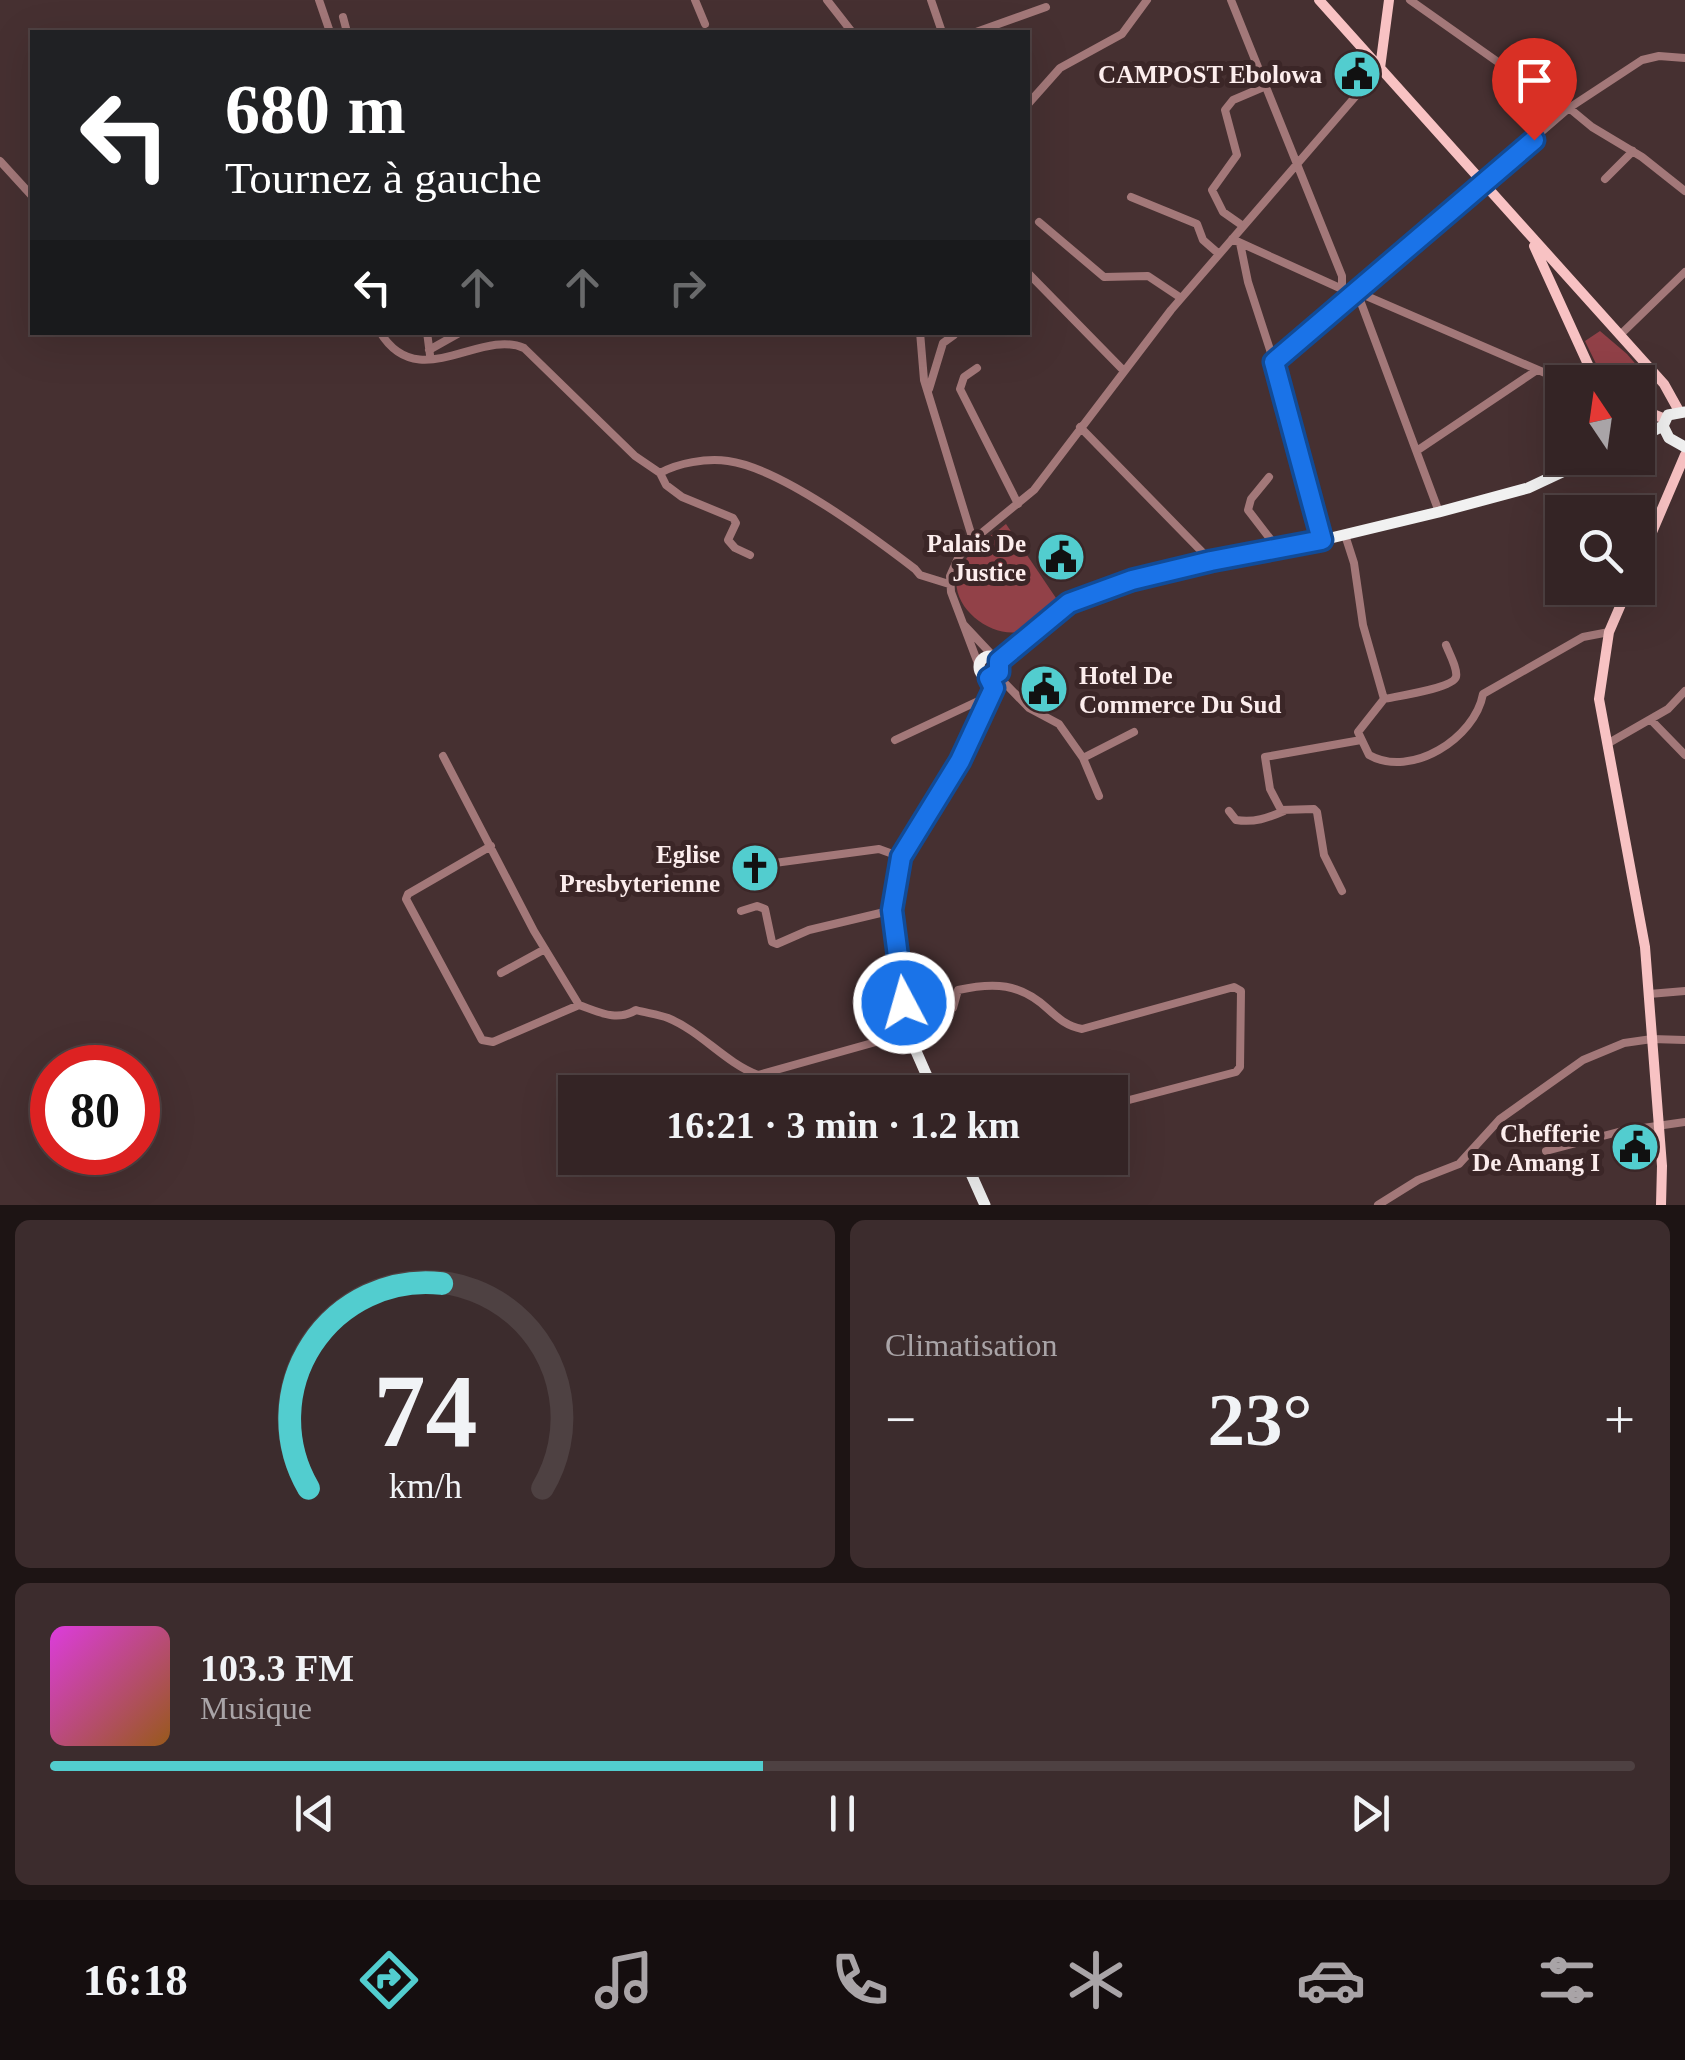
<!DOCTYPE html>
<html lang="fr">
<head>
<meta charset="utf-8">
<style>
	:root { --surface:#342425; --page:#3c2c2d; --text:#f1f3f6; --muted:#a9a4a7; --line:#4e4142; --accent:#52cdcf }
	body { margin:0; font-family:Georgia,serif; background:var(--page); color:var(--text); height:100vh; display:flex; flex-direction:column; font-size:38px; white-space:nowrap }
	* { box-sizing:border-box; margin:0 }
	p { font-size:32px; color:var(--muted) }
	.icon { flex:none; width:55px; height:55px; fill:none; stroke:currentColor; stroke-width:2; stroke-linecap:round; stroke-linejoin:round }
	.map { position:relative; height:1205px; overflow:hidden }
	.panel { display:flex; flex-direction:column; gap:15px; padding:15px; background:#1d1414; flex:1 }
	.panel>* { flex:none }
	.top-card { position:absolute; left:30px; top:30px; width:1000px; height:305px; border-radius:0px; box-shadow:0 10px 40px #0002,0 0 0 2px var(--line); background:#202124; color:#fff; overflow:hidden }
	.needle { width:65px; rotate:347deg }
	.fabs { position:absolute; left:1545px; top:365px; display:grid; gap:20px }
	.fabs a { display:grid; place-items:center; width:110px; height:110px; border-radius:0px; background:var(--surface); box-shadow:0 10px 40px #0002,0 0 0 2px var(--line); font-size:50px }
	.speed { position:absolute; left:30px; top:1045px; display:flex; gap:20px; font-size:50px; font-weight:700; text-align:center }
	.speed>* { display:grid; place-content:center; width:130px; height:130px; border-radius:50%; background:var(--surface); box-shadow:0 10px 40px #0002,0 0 0 2px var(--line); line-height:1 }
	.speed .limit { border:15px solid #d22; background:#fff; color:#111 }
	.pin { position:absolute; display:grid; place-items:center; width:85px; height:85px; color:#fff; margin:-102px -42px; border-radius:50% 50% 50% 0; rotate:-45deg; box-shadow:0 0 10px #0007 }
	.pin .icon { rotate:45deg }
	.me { position:absolute; width:110px; margin:-55px; rotate:354deg; stroke-linejoin:round; filter:drop-shadow(0 0 8px #0008) }
	.turn { display:flex; align-items:center; gap:35px; height:210px; padding:0 30px; font-size:45px }
	.turn .icon { width:130px; height:130px; stroke-width:2.5 }
	.turn b { display:block; font-size:70px; line-height:85px }
	.lanes { display:flex; align-items:center; height:95px; padding:0 30px; background:#0003; justify-content:center; gap:50px; direction:ltr }
	.lanes .off { opacity:.35 }
	.big { font-size:75px; font-weight:700; line-height:1.1 }
	.panel .tile { flex:1; display:flex; flex-direction:column; justify-content:center; gap:15px; min-width:0; padding:0 35px; border-radius:15px; background:var(--page) }
	.panel .dial { align-items:center; gap:0 }
	.dial svg { height:260px; overflow:visible; fill:none; stroke:var(--line); stroke-width:7; stroke-linecap:round; text-anchor:middle }
	.dial text { fill:var(--text); stroke:none }
	.song { display:flex; align-items:center; gap:30px }
	.cover { width:120px; height:120px; border-radius:15px; background:linear-gradient(135deg,hsl(300 70% 55%),hsl(30 70% 35%)) }
	.played { height:10px; border-radius:5px; background:linear-gradient(90deg,var(--accent) 45%,var(--line) 45%) }
	.keys { display:flex; justify-content:space-around; direction:ltr }
	.heat { display:flex; justify-content:space-between; align-items:center; font-size:55px; direction:ltr }
	.panel .tiles { flex:1; display:grid; gap:15px; grid-template-columns:1fr 1fr }
	.tile:last-child { grid-column:span 2 }
	.trip { position:absolute; left:558px; top:1075px; width:570px; height:100px; border-radius:0px; background:var(--surface); box-shadow:0 10px 40px #0002,0 0 0 2px var(--line); font-weight:700; line-height:100px; text-align:center }
	.menu { display:flex; height:160px; justify-content:space-around; align-items:center; background:#150e0f; color:var(--muted) }
	.menu .icon { width:70px; height:70px }
	.menu .active { color:var(--accent) }
	.menu b { font-size:45px; color:var(--text) }
	.map>svg:first-child { display:block }
</style>
</head>
<body>
<div class="map">
<svg width="1685" height="1205" viewBox="0 0 1685 1205">
	<rect width="100%" height="100%" fill="#463031"/>
	<path fill="#924148" d="M1600 331 1627 354 1657 389 1656 397 1638 394V382H1610L1601 374 1585 341Z
		M1006 524 1058 601C1049 610 1040 623 1028 629 996 645 942 604 960 568 969 551 991 536 1006 524Z"/>
	<g fill="none" stroke-linecap="round" stroke-linejoin="round">
		<path stroke="#a37879" stroke-width="8" d="M319 0 330 32
			M695 0 705 24
			M827 0 852 32
			M931 0 942 32
			M1231 0 1342 276V289
			M1410 0 1553 101 1569 108 1592 127 1642 157 1685 191
			M343 17 347 32
			M976 32 1046 7
			M1028 104 1060 68 1122 34 1147 0
			M0 161 32 196
			M1605 179 1633 151
			M1131 197 1197 224 1203 240 1219 254
			M1039 222 1104 277 1148 276 1181 298
			M1243 226 1223 212 1212 190 1237 155 1225 110 1233 100 1266 86
			M1232 239 1342 289 1357 292 1566 382
			M1240 243 1248 282 1274 362 1322 540
			M1029 274 1124 371
			M1357 292 1439 512
			M380 332C418 395 480 328 524 348L635 456 660 473 666 485 682 497 733 518 736 523 728 540 735 548 750 555
			M427 332 430 355
			M920 332 924 380 973 540
			M1620 335 1685 272
			M429 350 461 332
			M1274 362 1569 108 1642 60 1659 56 1685 58
			M977 368 964 377 960 389 1018 504
			M929 389 943 343 954 335
			M1080 427 1211 561
			M1418 450 1537 370
			M660 473C678 463 706 458 728 461 781 468 872 536 915 569L920 575 949 584
			M1555 474 1564 458
			M1269 477 1251 499 1248 510 1278 549
			M1345 535 1354 563 1363 625 1384 699
			M964 625 995 658
			M1446 645C1449 653 1458 669 1456 677 1453 688 1398 696 1384 699L1358 732 1369 755C1411 779 1475 738 1483 694L1583 637 1609 632
			M979 666 951 592 950 576 958 558 973 540 1034 490 1171 310 1380 68
			M997 675 1029 708 1059 724 1083 758 1099 796
			M1651 720 1685 755
			M895 740 991 695
			M1607 744 1668 709 1685 691
			M443 756 534 931 579 1005
			M1083 758 1134 732
			M1229 811 1236 820C1254 823 1268 818 1284 811
			M491 846 408 894 406 899 482 1040 493 1042 579 1005C599 1012 617 1022 636 1010 646 1013 658 1014 668 1018 702 1032 724 1062 758 1075
			M767 864 879 849 901 857
			M1342 891 1324 855 1317 812 1314 809 1281 810 1270 789 1265 757 1361 740
			M741 911 757 906 765 909 772 942 777 944 809 930 893 910
			M501 973 545 949
			M1649 994 1685 991
			M907 1022 953 1008 958 990C994 982 1020 983 1048 1009 1059 1019 1067 1026 1082 1029L1234 987 1241 991 1240 1067 1236 1072 1110 1105
			M741 1092 758 1075 908 1033
			M1546 1151 1622 1131 1685 1122
			M1378 1205 1418 1180 1459 1164 1500 1119 1583 1060 1624 1043 1652 1039 1685 1040"/>
		<path stroke="#f8c2c3" stroke-width="10" d="M1319 0 1664 384 1679 411
			M1380 68 1389 0
			M1534 246 1596 382
			M1638 408 1665 419
			M1638 565 1685 455
			M1628 588 1609 632 1599 699 1645 947 1662 1166 1661 1205"/>
		<path stroke="#f1f1f1" stroke-width="11" d="M1685 412 1668 415 1663 426 1669 438 1685 447
			M1638 438 1663 426
			M979 667a11 11 0 1 1 22 0a11 11 0 1 1-22 0Z
			M999 661 1069 603 1132 580 1211 561 1306 544 1439 512 1528 488 1592 458
			M934 1092 908 1033 893 893 901 857 960 761 991 695 994 688 989 678
			M964 1158 985 1205"/>
	</g>
	<g fill="none" stroke-linecap="round" stroke-linejoin="round">
		<g stroke="#114b97" stroke-width="25">
			<path id="route" d="M904 1003 892 910 901 857 960 761 994 688 989 678 999 672V661L1069 603 1132 580 1211 561 1322 540 1274 362 1534 140"/>
		</g>
		<use href="#route" stroke="#1a73e8" stroke-width="18"/>
	</g>
	<defs>
		<g id="civic-disc" transform="scale(2.5)"><circle r="9.5" fill="#52cdcf" stroke="#3b2627"/><path d="M-.6-6.5H3V-4.5H.6V-3L4-1V1h2V6H-6V1h2V-1L-.6-3ZM-1.2 2.5V6h2.4V2.5Z" fill="#111"/></g>
		<g id="church-disc" transform="scale(2.5)"><circle r="9.5" fill="#52cdcf" stroke="#3b2627"/><path d="M-1.2-6h2.4v3.5h3.3v2.4h-3.3V6h-2.4V-.1h-3.3v-2.4h3.3Z" fill="#111"/></g>
	</defs>
	<g fill-rule="evenodd">
		<use href="#civic-disc" x="1357" y="74"/>
		<use href="#civic-disc" x="1061" y="557"/>
		<use href="#civic-disc" x="1044" y="689"/>
		<use href="#church-disc" x="755" y="868"/>
		<use href="#civic-disc" x="1635" y="1147"/>
	</g>
	<g text-anchor="middle" dominant-baseline="central" stroke-width="10" stroke-linejoin="round" paint-order="stroke">
		<g font-size="25" font-weight="bold" fill="#fceded" stroke="#3b2627" text-anchor="end">
			<text x="1322" y="74">CAMPOST Ebolowa</text>
			<text x="1026" y="543">Palais De<tspan x="1026" dy="29">Justice</tspan></text>
			<text x="1079" y="675" text-anchor="start">Hotel De<tspan x="1079" dy="29">Commerce Du Sud</tspan></text>
			<text x="720" y="854">Eglise<tspan x="720" dy="29">Presbyterienne</tspan></text>
			<text x="1600" y="1133">Chefferie<tspan x="1600" dy="29">De Amang I</tspan></text>
		</g>
	</g>
</svg>
<div class="fabs">
<a><svg class="needle" viewBox="-14 -14 28 28"><path d="M0-13l5 13h-10z" fill="#e53935"/><path d="M0 13l5-13h-10z" fill="#a9a4a7"/></svg></a>
<a><svg class="icon" aria-label="search" viewBox="0 0 24 24"><circle cx="10" cy="10" r="6"/><path d="M15 15l6 6"/></svg></a>
</div>
<div class="speed"><div class="limit">80</div></div>
<div class="pin" style="left:1534px;top:140px;background:#d93025"><svg class="icon" aria-label="arrive" viewBox="0 0 24 24"><path d="M6 21V4h12l-3 4 3 4H6"/></svg></div>
<svg class="me" style="left:904px;top:1003px" viewBox="-20 -20 40 40"><circle r="17" fill="#1a73e8" stroke="#fff" stroke-width="3"/><path d="M0-11L8 9 0 5-8 9z" fill="#fff"/></svg>
<div class="trip">16:21 · 3 min · 1.2 km</div>
<div class="top-card">
<div class="turn"><svg class="icon" aria-label="left" viewBox="0 0 24 24"><path d="M17 20v-9H6M10 6l-5 5 5 5"/></svg><div><b>680 m</b>Tournez à gauche</div></div>
<div class="lanes"><svg class="icon" aria-label="left" viewBox="0 0 24 24"><path d="M17 20v-9H6M10 6l-5 5 5 5"/></svg><svg class="icon off" aria-label="ahead" viewBox="0 0 24 24"><path d="M12 20V5M6 11l6-6 6 6"/></svg><svg class="icon off" aria-label="ahead" viewBox="0 0 24 24"><path d="M12 20V5M6 11l6-6 6 6"/></svg><svg class="icon off" aria-label="right" viewBox="0 0 24 24"><path d="M7 20v-9h11M14 6l5 5-5 5"/></svg></div>
</div>
</div>
<section class="panel">
<div class="tiles">
<div class="tile dial"><svg viewBox="0 0 100 80">
<path d="M14 69A42 42 0 1 1 86 69"/>
<path d="M14 69A42 42 0 0 1 55 6" stroke="#52cdcf"/>
<text x="50" y="56" font-size="32" font-weight="700">74</text>
<text x="50" y="72" font-size="11">km/h</text>
</svg></div>
<div class="tile"><p>Climatisation</p>
<div class="heat"><a>−</a><b class="big">23°</b><a>+</a></div>
</div>
<div class="tile">
<div class="song"><i class="cover"></i><div><b>103.3 FM</b><p>Musique</p></div></div>
<div class="played"></div>
<div class="keys"><svg class="icon" aria-label="previous" viewBox="0 0 24 24"><path d="M18 5L8 12l10 7zM5 5v14"/></svg><svg class="icon" aria-label="pause" viewBox="0 0 24 24"><path d="M8 5v14M16 5v14"/></svg><svg class="icon" aria-label="next" viewBox="0 0 24 24"><path d="M6 5l10 7-10 7zM19 5v14"/></svg></div>
</div>
</div>
</section>
<nav class="menu">
<b>16:18</b>
<svg class="icon active" aria-label="directions" viewBox="0 0 24 24"><path d="M12 3l9 9-9 9-9-9zM9 14v-3h6M13 9l2 2-2 2"/></svg>
<svg class="icon" aria-label="music" viewBox="0 0 24 24"><path d="M9 18V5l10-2v13"/><circle cx="6" cy="18" r="3"/><circle cx="16" cy="16" r="3"/></svg>
<svg class="icon" aria-label="phone" viewBox="0 0 24 24"><path d="M5 4h4l2 5-3 2q2 4 5 5l2-3 5 2v4C11 20 4 13 5 4z"/></svg>
<svg class="icon" aria-label="climate" viewBox="0 0 24 24"><path d="M12 3v18M4 7l16 10M4 17L20 7"/></svg>
<svg class="icon" aria-label="car" viewBox="0 0 24 24"><path d="M5 17H2v-5l4-1 3-4h7l3 4 3 1v5h-3M9 17h6M6 11h13"/><circle cx="7" cy="17" r="2"/><circle cx="17" cy="17" r="2"/></svg>
<svg class="icon" aria-label="filters" viewBox="0 0 24 24"><path d="M4 7h16M4 17h16"/><circle cx="9" cy="7" r="2"/><circle cx="15" cy="17" r="2"/></svg>
</nav>
</body>
</html>
